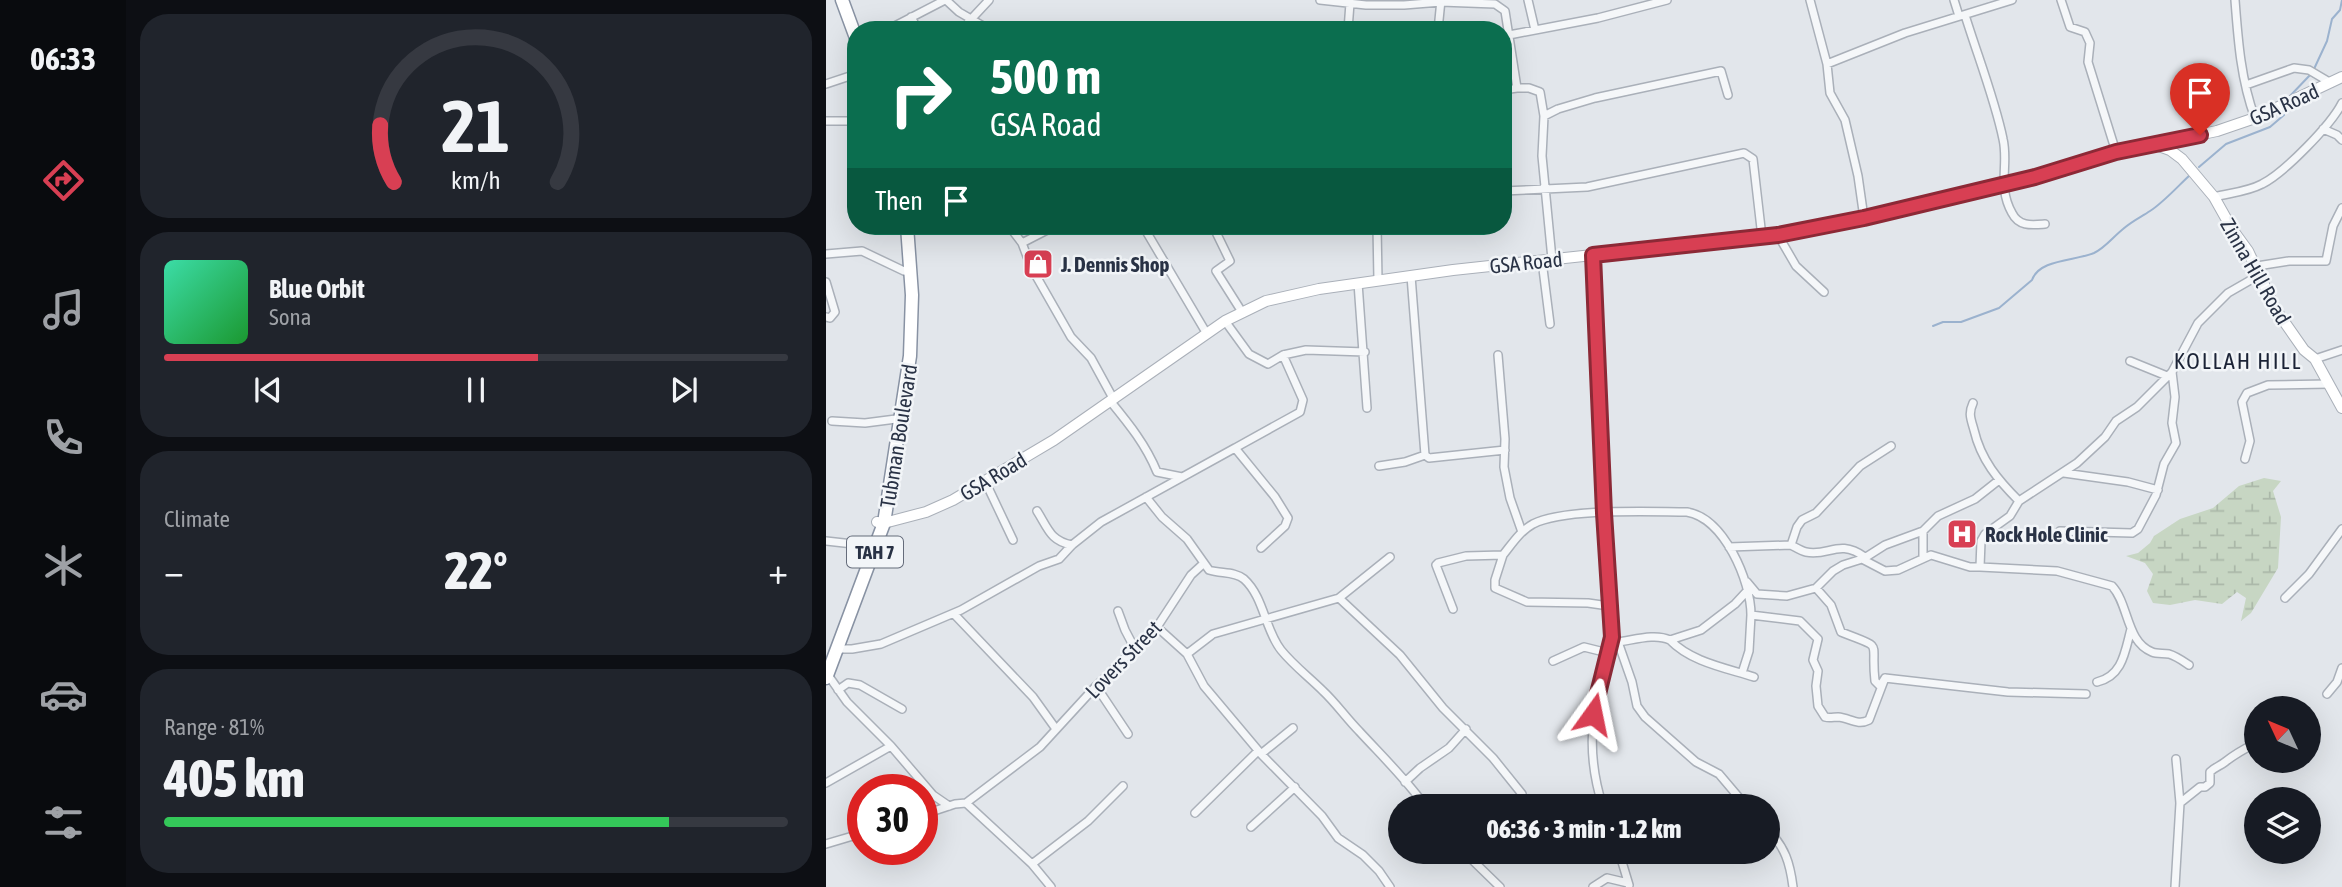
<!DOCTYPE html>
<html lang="en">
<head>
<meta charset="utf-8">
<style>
	:root { --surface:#171b24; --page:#20242c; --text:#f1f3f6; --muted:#9ea1a6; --line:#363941; --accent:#d83f53 }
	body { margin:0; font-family:"Asap Condensed",sans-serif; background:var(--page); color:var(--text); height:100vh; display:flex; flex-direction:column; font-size:26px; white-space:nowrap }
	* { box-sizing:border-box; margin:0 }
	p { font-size:23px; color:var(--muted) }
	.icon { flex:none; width:38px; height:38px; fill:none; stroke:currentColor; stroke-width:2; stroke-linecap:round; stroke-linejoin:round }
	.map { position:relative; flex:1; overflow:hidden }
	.sheet { display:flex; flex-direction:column; gap:14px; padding:14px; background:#0d0f14; width:700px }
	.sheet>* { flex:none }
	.top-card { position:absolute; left:21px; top:21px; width:665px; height:214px; border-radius:28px; box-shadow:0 7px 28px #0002; background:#0b6e4f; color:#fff; overflow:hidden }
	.needle { width:46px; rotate:314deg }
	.controls { position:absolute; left:1418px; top:696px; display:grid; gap:14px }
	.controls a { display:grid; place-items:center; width:77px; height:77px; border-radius:50%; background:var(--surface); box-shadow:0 7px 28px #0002; font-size:35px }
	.speed { position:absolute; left:21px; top:774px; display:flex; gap:14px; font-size:35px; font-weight:700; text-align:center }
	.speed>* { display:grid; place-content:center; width:91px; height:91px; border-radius:50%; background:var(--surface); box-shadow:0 7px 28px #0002; line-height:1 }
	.speed .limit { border:10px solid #d22; background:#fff; color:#111 }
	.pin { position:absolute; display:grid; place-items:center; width:60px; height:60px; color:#fff; margin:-72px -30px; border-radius:50% 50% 50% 0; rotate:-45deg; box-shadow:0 0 7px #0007 }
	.pin .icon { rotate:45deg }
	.me { position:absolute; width:77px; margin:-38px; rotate:12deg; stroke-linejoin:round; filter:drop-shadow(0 0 5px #0008) }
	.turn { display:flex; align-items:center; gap:24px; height:147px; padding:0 28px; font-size:32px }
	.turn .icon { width:91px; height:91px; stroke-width:2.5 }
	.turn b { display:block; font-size:49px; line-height:60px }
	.then { display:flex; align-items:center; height:66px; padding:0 28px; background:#0003; gap:14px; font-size:26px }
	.big { font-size:52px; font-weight:800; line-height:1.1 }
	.sheet .widget { flex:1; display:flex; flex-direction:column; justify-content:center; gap:10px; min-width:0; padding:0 24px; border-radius:28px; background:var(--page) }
	.sheet .dial { align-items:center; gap:0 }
	.dial svg { height:182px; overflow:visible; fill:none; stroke:var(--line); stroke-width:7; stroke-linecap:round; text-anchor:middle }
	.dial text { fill:var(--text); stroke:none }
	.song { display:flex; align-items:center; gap:21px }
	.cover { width:84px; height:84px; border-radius:10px; background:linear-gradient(135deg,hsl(160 70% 55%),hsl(130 70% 35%)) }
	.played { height:7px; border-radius:4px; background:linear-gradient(90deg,var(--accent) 60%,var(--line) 60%) }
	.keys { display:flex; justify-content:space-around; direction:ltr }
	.heat { display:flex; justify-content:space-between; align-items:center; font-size:38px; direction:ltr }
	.charge { height:10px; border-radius:5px; background:linear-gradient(90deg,#34c759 81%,var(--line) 0) }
	.trip { position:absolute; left:562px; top:794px; width:392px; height:70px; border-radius:35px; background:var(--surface); box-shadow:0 7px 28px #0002; font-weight:800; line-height:70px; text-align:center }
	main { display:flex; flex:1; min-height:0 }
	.tabs { display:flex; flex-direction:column; width:126px; justify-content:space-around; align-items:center; background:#090b0e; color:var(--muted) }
	.tabs .icon { width:49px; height:49px }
	.tabs .current { color:var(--accent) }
	.tabs b { font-size:32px; color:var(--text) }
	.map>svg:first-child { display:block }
</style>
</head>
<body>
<main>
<nav class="tabs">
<b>06:33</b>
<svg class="icon current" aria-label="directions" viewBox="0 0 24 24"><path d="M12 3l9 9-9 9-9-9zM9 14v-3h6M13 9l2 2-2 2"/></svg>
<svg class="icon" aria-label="music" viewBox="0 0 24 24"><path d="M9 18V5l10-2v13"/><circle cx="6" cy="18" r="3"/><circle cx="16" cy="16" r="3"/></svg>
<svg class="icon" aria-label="phone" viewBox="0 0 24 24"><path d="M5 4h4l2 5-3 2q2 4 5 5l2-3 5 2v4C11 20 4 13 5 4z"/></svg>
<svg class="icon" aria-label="climate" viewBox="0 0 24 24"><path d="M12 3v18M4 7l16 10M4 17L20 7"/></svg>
<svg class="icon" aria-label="car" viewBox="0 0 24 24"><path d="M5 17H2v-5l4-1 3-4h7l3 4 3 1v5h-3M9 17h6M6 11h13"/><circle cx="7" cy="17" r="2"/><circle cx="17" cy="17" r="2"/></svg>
<svg class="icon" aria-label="filters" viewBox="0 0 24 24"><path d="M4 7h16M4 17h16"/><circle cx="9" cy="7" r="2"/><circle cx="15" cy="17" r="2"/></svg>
</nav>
<section class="sheet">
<div class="widget dial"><svg viewBox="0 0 100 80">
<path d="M14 69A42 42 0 1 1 86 69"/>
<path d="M14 69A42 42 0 0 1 8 44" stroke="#d83f53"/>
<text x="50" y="56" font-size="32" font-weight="700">21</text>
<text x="50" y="72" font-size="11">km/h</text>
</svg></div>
<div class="widget">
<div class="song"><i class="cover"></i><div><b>Blue Orbit</b><p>Sona</p></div></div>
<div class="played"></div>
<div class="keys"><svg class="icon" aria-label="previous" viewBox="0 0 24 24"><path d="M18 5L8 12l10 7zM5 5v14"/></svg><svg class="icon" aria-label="pause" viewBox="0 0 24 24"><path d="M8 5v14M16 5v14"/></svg><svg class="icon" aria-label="next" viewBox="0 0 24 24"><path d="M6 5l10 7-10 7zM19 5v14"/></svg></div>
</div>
<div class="widget"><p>Climate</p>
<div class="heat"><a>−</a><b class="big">22°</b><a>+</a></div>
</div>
<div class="widget"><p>Range · 81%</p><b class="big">405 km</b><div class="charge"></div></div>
</section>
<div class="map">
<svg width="1516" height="887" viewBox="0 0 1516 887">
	<defs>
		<pattern id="wetland-marsh" width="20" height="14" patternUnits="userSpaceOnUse" patternTransform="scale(1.75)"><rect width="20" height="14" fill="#c7d6c3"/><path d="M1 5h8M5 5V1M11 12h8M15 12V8" fill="none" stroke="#abb8a9"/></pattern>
	</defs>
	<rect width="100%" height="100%" fill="#e2e6eb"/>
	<path fill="url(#wetland-marsh)" d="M1438 478 1455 481 1447 491 1455 517 1452 568 1425 613 1415 621 1420 598 1411 592 1396 604 1369 600 1344 605 1327 603 1321 591 1327 574 1319 563 1300 556 1312 553 1324 543 1328 536 1354 519 1387 508 1413 486Z"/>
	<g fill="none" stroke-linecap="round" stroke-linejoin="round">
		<path stroke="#9bb2ce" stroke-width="2" d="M1488 69 1501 41 1506 19 1514 10 1516 0
			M1463 97 1485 74
			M1373 167 1400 144 1444 127 1458 115
			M1107 326 1117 322H1135L1173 308 1206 280C1213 259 1249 261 1268 253 1279 248 1287 237 1297 229 1306 221 1315 217 1324 211 1337 203 1353 185 1365 174"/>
		<g stroke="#aab0b9" stroke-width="10">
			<path id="street" d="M120 0 133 12 164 30
				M494 0 540 5H578L615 2 669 4 679 11 691 88 677 90
				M702 0 709 30
				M984 0 1001 64 1079 33 1186 0
				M1128 0 1133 16
				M1235 0 1244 27 1259 32 1264 43 1262 62 1290 152
				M1409 0C1412 40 1415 81 1429 118
				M1139 15C1151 54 1169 100 1177 139 1183 165 1171 186 1186 213 1193 227 1206 225 1219 224
				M85 17 92 30
				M61 30 119 0
				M135 30 163 0
				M522 30 524 3
				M612 30 615 0
				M683 35 772 18 841 0
				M1001 64 1004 93 1019 120 1032 176 1038 218
				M0 84 30 74
				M1420 85 1468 68 1483 70 1505 83
				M691 88H703L714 92 718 116
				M0 121H30
				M1497 129 1511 135 1516 140
				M677 191 761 187 918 153 927 159 936 237
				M1388 197C1403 193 1421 192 1436 184 1458 173 1505 125 1516 103
				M183 226 196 243 205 267 245 337 265 358 288 400
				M317 226 381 334
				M387 226 404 261 390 271 416 312
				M551 226 552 280
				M952 235 970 266 998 292
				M196 243 229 226
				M0 254 36 251 78 271
				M767 255C772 382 777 508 786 634 787 648 778 662 775 675 764 722 762 761 777 807
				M726 259 716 156 718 116 732 109 769 98 895 71 902 95
				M716 261 724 324
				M1431 266 1463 261H1500L1507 226 1516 208
				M585 276 599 455 603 458 679 450
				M0 282 9 312 4 318 0 317
				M532 283 541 408
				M399 321 423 354 442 364 457 355 480 350 539 352
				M672 355 679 439 678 467 684 498 696 532
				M1489 359 1516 350
				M1304 361 1341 376
				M285 402C303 424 320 445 331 472L356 477
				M1147 403C1142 414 1145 419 1148 430 1155 460 1172 480 1193 501
				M6 421 39 423 70 419
				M409 448 474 412 477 400 457 355
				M1419 459 1424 441 1416 402 1421 393 1442 385 1503 384
				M553 466 579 462 599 455
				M1238 473 1302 482 1332 490
				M159 481 187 540
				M320 497 336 517 361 539 383 570C395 574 408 571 418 579 438 597 439 630 455 650 468 666 483 677 497 691 510 703 520 718 533 731 556 756 580 779 600 807
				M211 511C222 528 224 541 246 545
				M1234 531 1306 533 1312 529 1330 495 1338 464 1350 443 1346 423 1349 397 1346 372
				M0 541 45 546
				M965 545C969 547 975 551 980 552 1003 557 1012 538 1039 557
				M903 547 965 545 971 527 976 520 990 513 1034 466 1065 446
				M677 555 669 580V588L701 602 762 603 783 606
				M1097 558V531L1112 516 1149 499 1173 480
				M1037 559 1059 545 1097 531
				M1154 567 1231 571 1286 586C1303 604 1300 642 1326 652 1331 654 1337 653 1343 654 1350 656 1357 661 1363 665
				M921 582 931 594 961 596 990 588 1007 571 1017 565 1036 559 1059 571 1072 570 1105 555 1144 567H1154L1155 541 1159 534 1184 516 1193 501 1251 463 1279 437 1290 421 1311 407 1346 372 1372 323 1402 293 1435 274
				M990 588 1005 605 1015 632C1060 650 1044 638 1049 681L1054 686 1059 678 1182 692 1260 694
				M513 598 574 655 617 708 667 758 696 794
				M1459 598 1483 574 1516 529
				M627 609 610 565 612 563 640 556 677 555C686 544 694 531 707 524 739 508 823 512 861 512 898 518 925 581 925 615L974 621 992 639 987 660 992 671 990 686 992 706 999 717C1003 718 1008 717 1012 717 1024 718 1031 726 1043 720L1059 678
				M292 611 299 630 309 649
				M128 614 207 697 230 729
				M331 627 361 654 378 686 436 755 496 816 512 838 537 855 553 871 564 887
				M786 637 792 642 806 682 811 706 819 717 870 762 893 774 921 807
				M844 640C865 662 900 668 928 677
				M792 642C808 640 829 633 844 640L875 630 909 604 922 590
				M12 649H26L55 644 135 610 213 566 233 559 246 545 275 522 409 448 449 497 462 518 459 526 435 548
				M361 654 387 634 513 598 564 557
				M727 661 758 647 782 653
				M916 673 923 651 925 615
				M2 675 21 702 65 746 107 795 123 806
				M1271 682C1297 676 1299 651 1305 629
				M270 686 302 734
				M12 690 22 683 34 685 76 709
				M1501 694 1511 682 1516 668
				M435 754 467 728
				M579 782 594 768 623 748 640 729
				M0 783 65 746
				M140 803 214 747 270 686 331 627 365 575 377 564
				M1354 803 1374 787H1379L1384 783V772C1389 767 1394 766 1399 762 1409 754 1418 749 1430 743
				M633 807 643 799
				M369 813 432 751
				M96 815 129 804 140 803 206 864 225 887
				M425 827 469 787
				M942 830C959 847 964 863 967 887
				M0 844 37 833
				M638 852 674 887
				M793 852 803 885
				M206 864 262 821 297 786
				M767 887 781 878 802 883
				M1349 887 1354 803 1350 759"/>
		</g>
		<g stroke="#aab0b9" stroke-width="12">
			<path id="secondary" d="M1333 146 1344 150 1356 159 1388 197 1406 229 1422 251 1450 310 1478 350 1489 359 1516 408
				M51 522 58 523 100 512 127 500 228 440 399 321 440 301 493 289 627 270 952 235 1038 218 1209 177 1290 152 1391 131 1429 118 1516 77"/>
		</g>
		<g stroke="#8892a3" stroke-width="15">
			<path id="highway" d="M16 0 30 38
				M0 678 58 523 84 356 86 295 81 226"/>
		</g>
		<use href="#street" stroke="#f5f7f9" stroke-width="7"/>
		<use href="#secondary" stroke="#fff" stroke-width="10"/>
		<use href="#highway" stroke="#fff" stroke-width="12"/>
	</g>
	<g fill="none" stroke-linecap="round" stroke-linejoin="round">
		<g stroke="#8c2936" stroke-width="18">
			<path id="route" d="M767 714 786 637 778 513 767 255 952 235 1038 218 1209 177 1290 152 1374 135"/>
		</g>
		<use href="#route" stroke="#d83f53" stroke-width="12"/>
	</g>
	<defs>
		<g id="shop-square" transform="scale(1.575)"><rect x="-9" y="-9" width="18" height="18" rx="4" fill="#d83f53" stroke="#f2f5f8"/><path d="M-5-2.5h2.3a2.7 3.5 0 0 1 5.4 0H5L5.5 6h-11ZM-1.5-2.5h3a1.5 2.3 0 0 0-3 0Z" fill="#fff"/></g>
		<g id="hospital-square" transform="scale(1.575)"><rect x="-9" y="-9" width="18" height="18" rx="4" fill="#d83f53" stroke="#f2f5f8"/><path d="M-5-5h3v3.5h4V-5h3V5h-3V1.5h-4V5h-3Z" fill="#fff"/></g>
	</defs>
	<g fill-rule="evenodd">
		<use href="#shop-square" x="212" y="264"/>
		<use href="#hospital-square" x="1136" y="534"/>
	</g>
	<g text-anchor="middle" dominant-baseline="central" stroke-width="5" stroke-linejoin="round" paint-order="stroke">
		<rect fill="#f2f5f8" stroke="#656c7b" stroke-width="2" x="21" y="536.5" width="56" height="31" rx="5"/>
		<g font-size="19" font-weight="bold" fill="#293245">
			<text x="49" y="552">TAH 7</text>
		</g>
		<g font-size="21" fill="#293245" stroke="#f2f5f8">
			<text transform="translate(1458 104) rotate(-24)">GSA Road</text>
			<text transform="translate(700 262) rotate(-6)">GSA Road</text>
			<text transform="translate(1430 271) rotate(60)">Zinna Hill Road</text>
			<text transform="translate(72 436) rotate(-81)">Tubman Boulevard</text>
			<text transform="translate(167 476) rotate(-31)">GSA Road</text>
			<text transform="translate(297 659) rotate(-46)">Lovers Street</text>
		</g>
		<g font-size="21" font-weight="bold" fill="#293245" stroke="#f2f5f8" text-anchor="start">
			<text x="235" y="264">J. Dennis Shop</text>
			<text x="1159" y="534">Rock Hole Clinic</text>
		</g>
		<g font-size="23" letter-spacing="2" fill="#1b2336" stroke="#f2f5f8">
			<text x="1412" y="361">KOLLAH HILL</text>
		</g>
	</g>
</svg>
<div class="controls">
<a><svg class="needle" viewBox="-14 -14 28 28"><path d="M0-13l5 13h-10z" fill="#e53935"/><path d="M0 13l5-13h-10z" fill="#9ea1a6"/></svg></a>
<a><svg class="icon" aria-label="layers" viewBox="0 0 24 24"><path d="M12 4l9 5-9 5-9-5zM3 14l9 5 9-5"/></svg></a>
</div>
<div class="speed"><div class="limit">30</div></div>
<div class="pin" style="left:1374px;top:135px;background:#d93025"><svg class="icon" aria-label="arrive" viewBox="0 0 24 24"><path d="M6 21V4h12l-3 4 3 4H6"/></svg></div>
<svg class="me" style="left:767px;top:714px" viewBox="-20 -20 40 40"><path d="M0-17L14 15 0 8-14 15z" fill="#d83f53" stroke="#fff" stroke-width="4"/></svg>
<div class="trip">06:36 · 3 min · 1.2 km</div>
<div class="top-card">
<div class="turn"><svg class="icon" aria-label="right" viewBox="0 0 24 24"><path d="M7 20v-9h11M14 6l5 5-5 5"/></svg><div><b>500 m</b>GSA Road</div></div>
<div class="then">Then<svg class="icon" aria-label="arrive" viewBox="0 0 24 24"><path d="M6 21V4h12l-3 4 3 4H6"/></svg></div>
</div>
</div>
</main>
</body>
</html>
